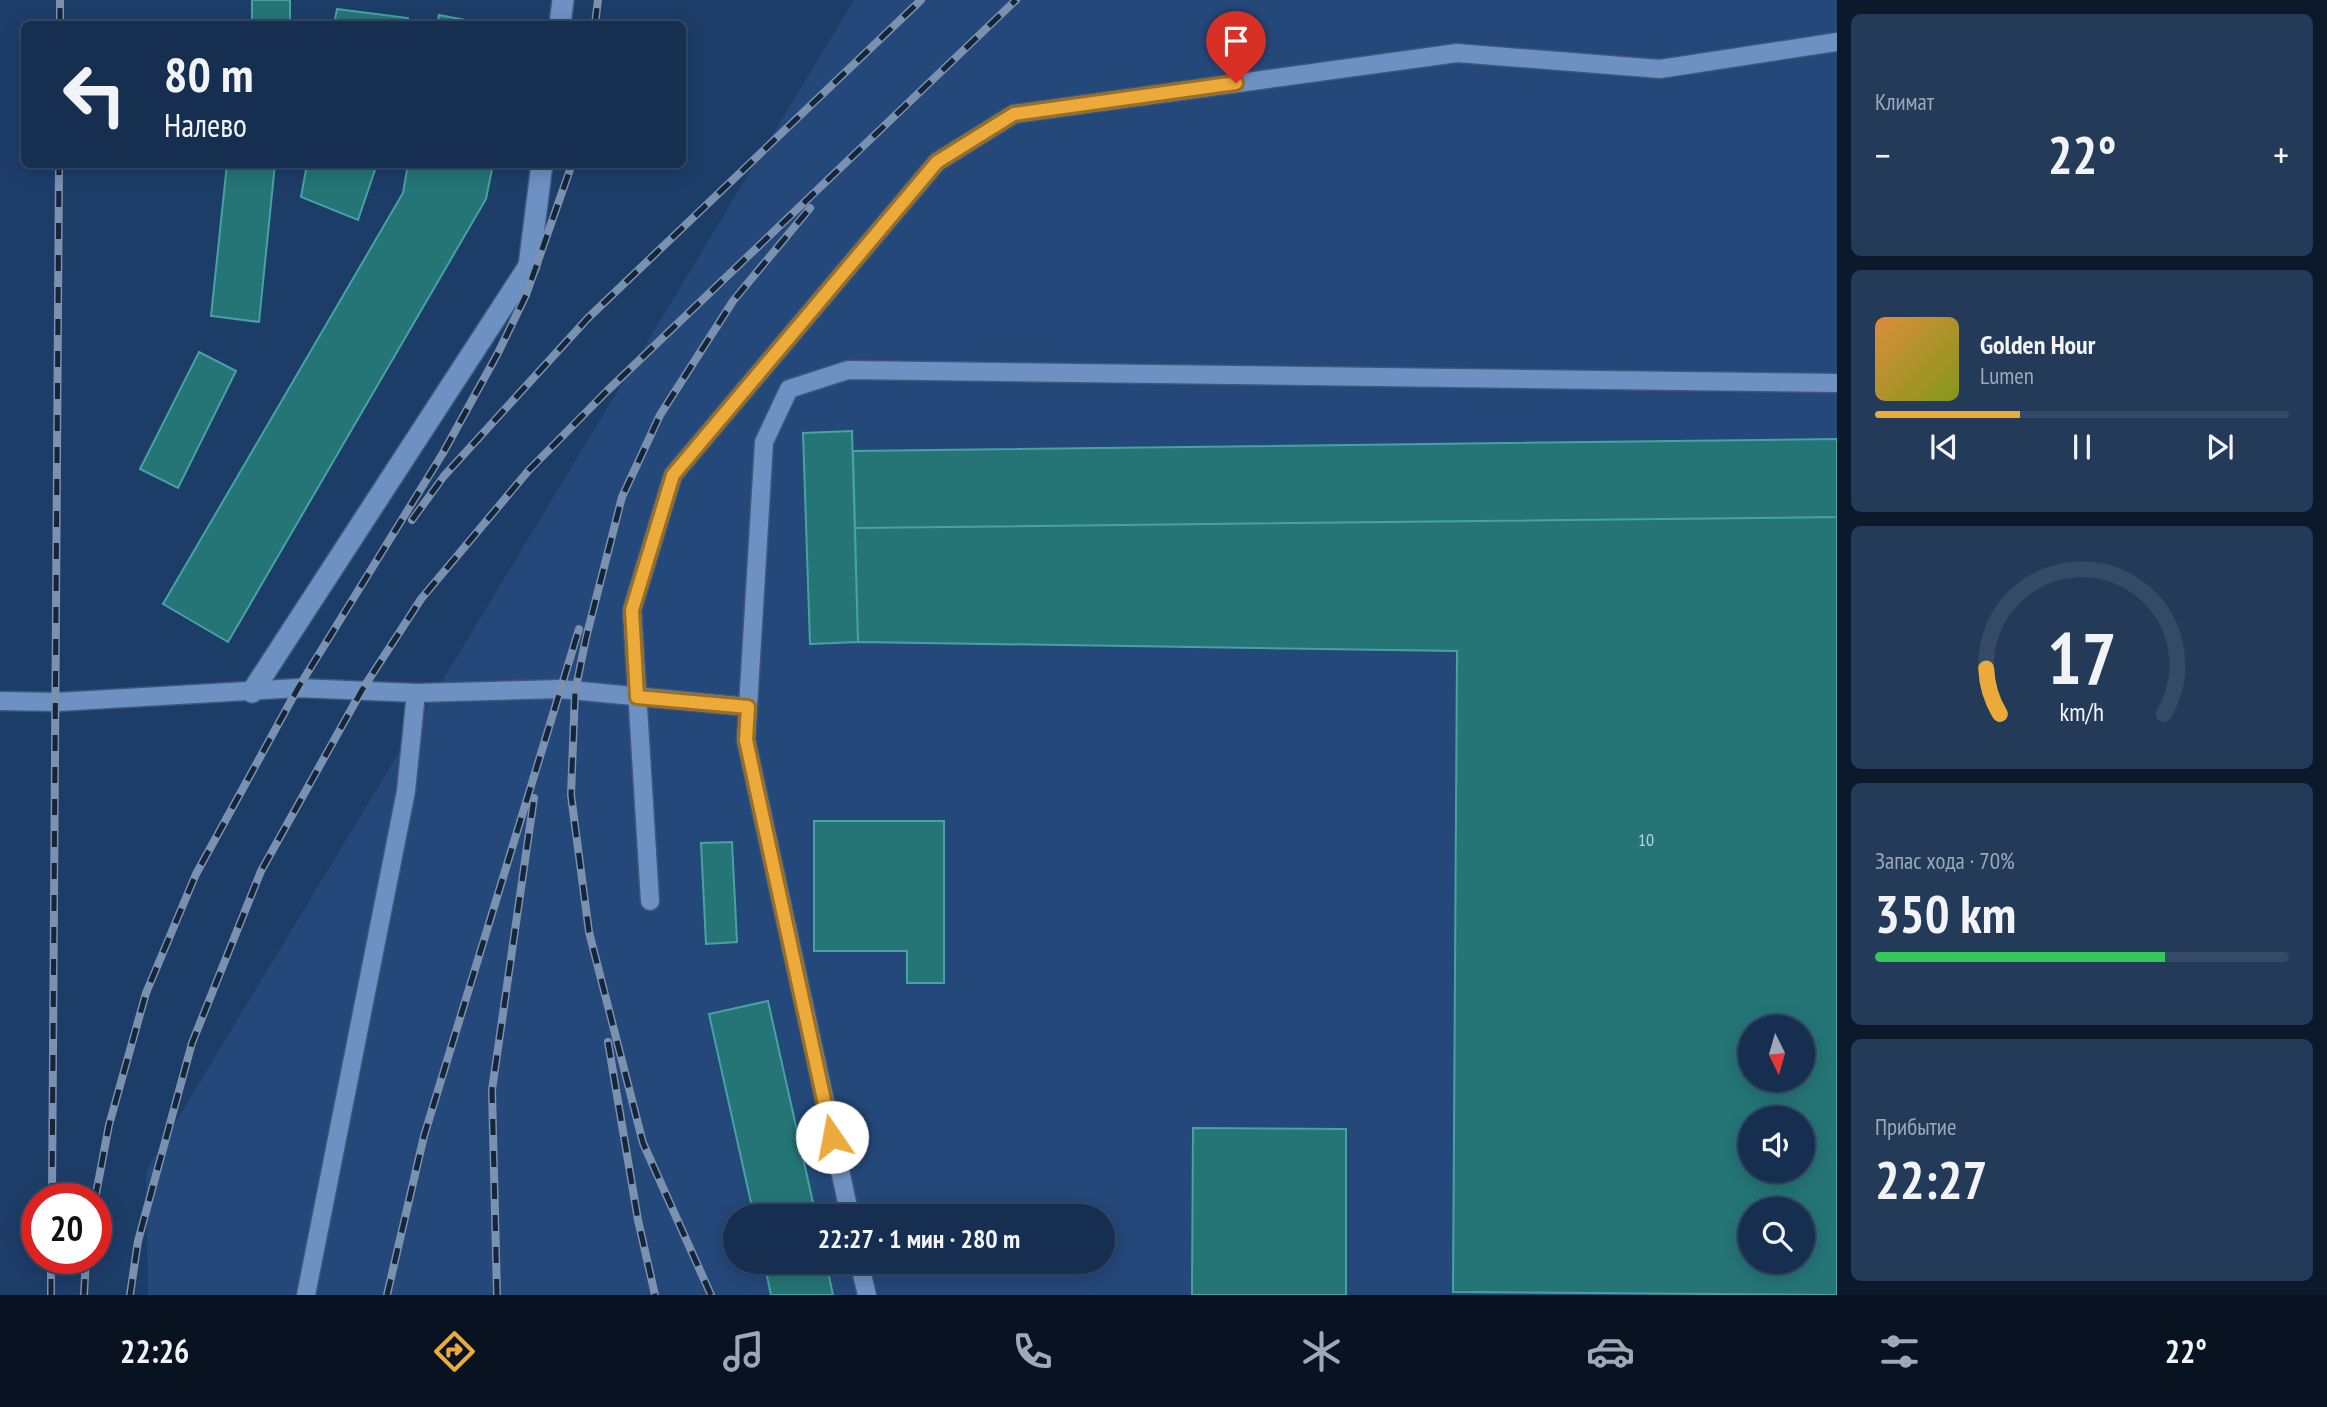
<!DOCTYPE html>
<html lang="ru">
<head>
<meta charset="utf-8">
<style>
	:root { --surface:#162e4f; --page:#233a59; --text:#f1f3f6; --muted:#9ea8b7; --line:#354a66; --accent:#ebaa39 }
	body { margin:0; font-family:"PT Sans Narrow",sans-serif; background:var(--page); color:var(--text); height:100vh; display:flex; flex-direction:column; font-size:26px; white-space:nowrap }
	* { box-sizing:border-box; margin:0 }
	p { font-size:23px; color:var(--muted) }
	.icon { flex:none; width:38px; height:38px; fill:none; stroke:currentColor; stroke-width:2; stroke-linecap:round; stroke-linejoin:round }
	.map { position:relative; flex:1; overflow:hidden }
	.details { display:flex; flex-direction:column; gap:14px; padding:14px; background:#0c192b; width:490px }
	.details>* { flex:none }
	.guide { position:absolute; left:21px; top:21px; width:665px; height:147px; border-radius:10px; box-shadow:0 4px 18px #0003,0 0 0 2px var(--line); background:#162e4f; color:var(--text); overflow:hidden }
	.needle { width:46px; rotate:175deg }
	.tools { position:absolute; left:1738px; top:1015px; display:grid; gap:14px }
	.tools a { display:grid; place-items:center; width:77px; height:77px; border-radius:50%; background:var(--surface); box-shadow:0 4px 18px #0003,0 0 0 2px var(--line); font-size:35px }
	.speed { position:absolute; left:21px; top:1183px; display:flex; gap:14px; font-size:35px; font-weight:700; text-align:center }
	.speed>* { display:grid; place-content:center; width:91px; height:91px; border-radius:50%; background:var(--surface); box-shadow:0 4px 18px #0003,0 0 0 2px var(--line); line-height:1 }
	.speed .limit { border:10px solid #d22; background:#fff; color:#111 }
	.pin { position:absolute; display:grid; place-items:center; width:60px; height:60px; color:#fff; margin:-72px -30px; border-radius:50% 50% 50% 0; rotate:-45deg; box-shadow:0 0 7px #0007 }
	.pin .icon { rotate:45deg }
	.me { position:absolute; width:77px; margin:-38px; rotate:348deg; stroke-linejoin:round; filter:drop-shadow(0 0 5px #0008) }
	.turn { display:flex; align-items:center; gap:24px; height:147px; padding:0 28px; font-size:32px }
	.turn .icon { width:91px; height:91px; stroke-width:2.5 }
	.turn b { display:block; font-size:49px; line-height:60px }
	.big { font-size:52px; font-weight:600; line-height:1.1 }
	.details .tile { flex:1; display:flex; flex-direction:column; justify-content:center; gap:10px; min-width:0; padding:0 24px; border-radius:10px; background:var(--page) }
	.details .dial { align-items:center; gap:0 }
	.dial svg { height:182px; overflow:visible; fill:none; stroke:var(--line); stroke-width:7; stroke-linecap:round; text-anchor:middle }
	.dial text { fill:var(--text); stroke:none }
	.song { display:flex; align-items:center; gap:21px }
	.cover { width:84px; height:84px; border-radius:10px; background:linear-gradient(135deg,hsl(30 70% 55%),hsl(70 70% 35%)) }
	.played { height:7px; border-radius:4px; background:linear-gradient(90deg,var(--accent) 35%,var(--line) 35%) }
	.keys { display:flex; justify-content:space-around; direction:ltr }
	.heat { display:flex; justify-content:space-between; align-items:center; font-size:38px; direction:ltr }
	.charge { height:10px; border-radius:5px; background:linear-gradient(90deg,#34c759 70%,var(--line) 0) }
	.trip { position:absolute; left:723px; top:1204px; width:392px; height:70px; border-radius:35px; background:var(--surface); box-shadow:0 4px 18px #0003,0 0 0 2px var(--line); font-weight:600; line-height:70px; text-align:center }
	.dock { display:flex; height:112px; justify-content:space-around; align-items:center; background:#091220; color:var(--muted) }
	.dock .icon { width:49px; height:49px }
	.dock .active { color:var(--accent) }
	.dock b { font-size:32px; color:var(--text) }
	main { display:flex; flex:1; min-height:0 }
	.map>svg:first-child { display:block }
</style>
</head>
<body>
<main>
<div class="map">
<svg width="1837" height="1295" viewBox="0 0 1837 1295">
	<rect width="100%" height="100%" fill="#1d3d69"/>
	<path fill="#24487a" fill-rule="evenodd" d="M854 0H1837V1295H148L146 1171ZM1750 1027H1802V1080H1750ZM1750 1118H1802V1171H1750ZM1750 1209H1802V1262H1750ZM735 1216H1102V1262H735Z"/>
	<path fill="#257576" stroke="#48a2a3" stroke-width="2" fill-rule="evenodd" d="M252 0H290V24H252Z
		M337 9 408 18 407 24H334Z
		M439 15 487 24H437Z
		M227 164H275L259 322 211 316Z
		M307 164H377L358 220 301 197Z
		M408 164H493L486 199 228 642 163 604 403 193Z
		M199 352 236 371 178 488 140 469Z
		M852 431 858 642 810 644 803 433Z
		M1837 439V517L855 528 853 451Z
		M1837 517V1295L1453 1292 1457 651 858 642 855 528ZM1750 1027H1802V1080H1750ZM1750 1118H1802V1171H1750ZM1750 1209H1802V1262H1750Z
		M814 821H944V983H907V951H814Z
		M732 842 737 942 706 944 701 843Z
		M768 1001 816 1216H754L709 1014Z
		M1193 1128 1346 1129V1295H1192Z
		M764 1262H826L833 1295H771Z"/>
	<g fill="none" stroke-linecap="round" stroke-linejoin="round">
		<g stroke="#3d587b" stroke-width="21">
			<path id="service" d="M416 693 560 689 748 707
				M0 701 57 702 298 688 416 693 406 791 306 1295
				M650 901 632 610 673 475 937 162 1014 114 1457 53 1660 69 1837 42
				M850 1216 746 740 764 442 789 389 848 370 1837 383
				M859 1262 867 1295"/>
		</g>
		<g stroke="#3d587b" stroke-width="24">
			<path id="minor" d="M560 24 563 0
				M252 692 529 266 542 164"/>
		</g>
		<use href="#service" stroke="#6d91c3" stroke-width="18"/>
		<use href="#minor" stroke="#6d91c3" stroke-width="21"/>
		<g stroke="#7b91b0" stroke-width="8">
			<path id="rail" d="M60 24V0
				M595 24 598 0
				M412 520 444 476 588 318 921 0
				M608 1042 638 1220 655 1295
				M52 1199 59 164
				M95 1199 109 1125 146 993 196 874 298 688 443 453 498 353 526 295 572 164
				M51 1295V1258
				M84 1295 86 1258
				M130 1295 138 1241 192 1043 261 871 362 690 421 599 529 470 607 391 1016 0
				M387 1295 424 1136 579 629
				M497 1295 492 1090 534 798
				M711 1295 643 1143 589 932 571 795 575 692 586 638 622 497 660 415 733 301 810 208"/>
		</g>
		<use href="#rail" stroke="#162538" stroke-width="5" stroke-dasharray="16" stroke-linecap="butt"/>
	</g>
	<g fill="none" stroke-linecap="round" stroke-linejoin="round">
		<g stroke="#996e25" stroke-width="18">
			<path id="route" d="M832 1137 746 740 748 707 637 697 632 610 673 475 937 162 1014 114 1236 83"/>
		</g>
		<use href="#route" stroke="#ebaa39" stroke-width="12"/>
	</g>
	<g text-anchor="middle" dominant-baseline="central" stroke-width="7" stroke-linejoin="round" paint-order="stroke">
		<g font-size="18" fill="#b4d0dd">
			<text x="1646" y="839">10</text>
		</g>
	</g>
</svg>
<div class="tools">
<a><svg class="needle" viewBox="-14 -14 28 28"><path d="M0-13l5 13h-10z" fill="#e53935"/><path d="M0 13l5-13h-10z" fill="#9ea8b7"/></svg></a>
<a><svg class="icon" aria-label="sound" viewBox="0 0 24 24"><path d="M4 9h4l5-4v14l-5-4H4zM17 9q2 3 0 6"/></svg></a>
<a><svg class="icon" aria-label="search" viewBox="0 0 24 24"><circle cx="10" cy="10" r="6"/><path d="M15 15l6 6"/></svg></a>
</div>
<div class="speed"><div class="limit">20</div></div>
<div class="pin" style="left:1236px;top:83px;background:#d93025"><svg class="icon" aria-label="arrive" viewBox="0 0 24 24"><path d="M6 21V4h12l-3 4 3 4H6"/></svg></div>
<svg class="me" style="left:832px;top:1137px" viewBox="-20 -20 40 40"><circle r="19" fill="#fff"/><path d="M0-13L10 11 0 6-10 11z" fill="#ebaa39"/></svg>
<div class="trip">22:27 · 1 мин · 280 m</div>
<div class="guide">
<div class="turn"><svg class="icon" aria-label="left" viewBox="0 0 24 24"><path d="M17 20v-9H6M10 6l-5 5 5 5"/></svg><div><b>80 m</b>Налево</div></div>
</div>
</div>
<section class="details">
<div class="tile"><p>Климат</p>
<div class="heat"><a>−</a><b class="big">22°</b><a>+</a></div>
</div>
<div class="tile">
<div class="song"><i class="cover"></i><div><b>Golden Hour</b><p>Lumen</p></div></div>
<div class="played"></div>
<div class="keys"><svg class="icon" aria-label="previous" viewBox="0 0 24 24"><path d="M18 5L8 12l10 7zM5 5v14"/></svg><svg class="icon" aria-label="pause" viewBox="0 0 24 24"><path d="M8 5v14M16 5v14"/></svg><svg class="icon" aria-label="next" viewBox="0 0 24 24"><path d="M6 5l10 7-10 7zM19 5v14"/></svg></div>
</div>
<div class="tile dial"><svg viewBox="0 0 100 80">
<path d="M14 69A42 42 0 1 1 86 69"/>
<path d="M14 69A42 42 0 0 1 8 49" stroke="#ebaa39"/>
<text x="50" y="56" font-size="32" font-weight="700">17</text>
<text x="50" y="72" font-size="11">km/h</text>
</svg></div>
<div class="tile"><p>Запас хода · 70%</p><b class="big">350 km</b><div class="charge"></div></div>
<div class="tile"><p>Прибытие</p><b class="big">22:27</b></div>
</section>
</main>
<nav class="dock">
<b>22:26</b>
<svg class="icon active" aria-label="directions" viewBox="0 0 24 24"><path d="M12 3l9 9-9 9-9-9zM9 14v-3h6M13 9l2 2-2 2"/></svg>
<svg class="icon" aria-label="music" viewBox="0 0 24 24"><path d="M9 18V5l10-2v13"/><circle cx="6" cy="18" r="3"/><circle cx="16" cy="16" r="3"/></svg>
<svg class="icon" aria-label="phone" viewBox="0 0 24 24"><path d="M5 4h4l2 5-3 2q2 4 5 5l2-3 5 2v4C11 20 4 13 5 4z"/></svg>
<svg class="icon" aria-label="climate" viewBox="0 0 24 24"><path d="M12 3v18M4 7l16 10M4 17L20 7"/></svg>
<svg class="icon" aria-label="car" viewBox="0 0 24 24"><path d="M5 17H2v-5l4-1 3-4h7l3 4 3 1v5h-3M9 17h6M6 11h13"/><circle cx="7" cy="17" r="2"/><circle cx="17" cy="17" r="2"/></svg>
<svg class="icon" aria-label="filters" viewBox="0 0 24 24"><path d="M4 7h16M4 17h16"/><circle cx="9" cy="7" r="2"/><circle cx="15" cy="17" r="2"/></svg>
<b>22°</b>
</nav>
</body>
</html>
